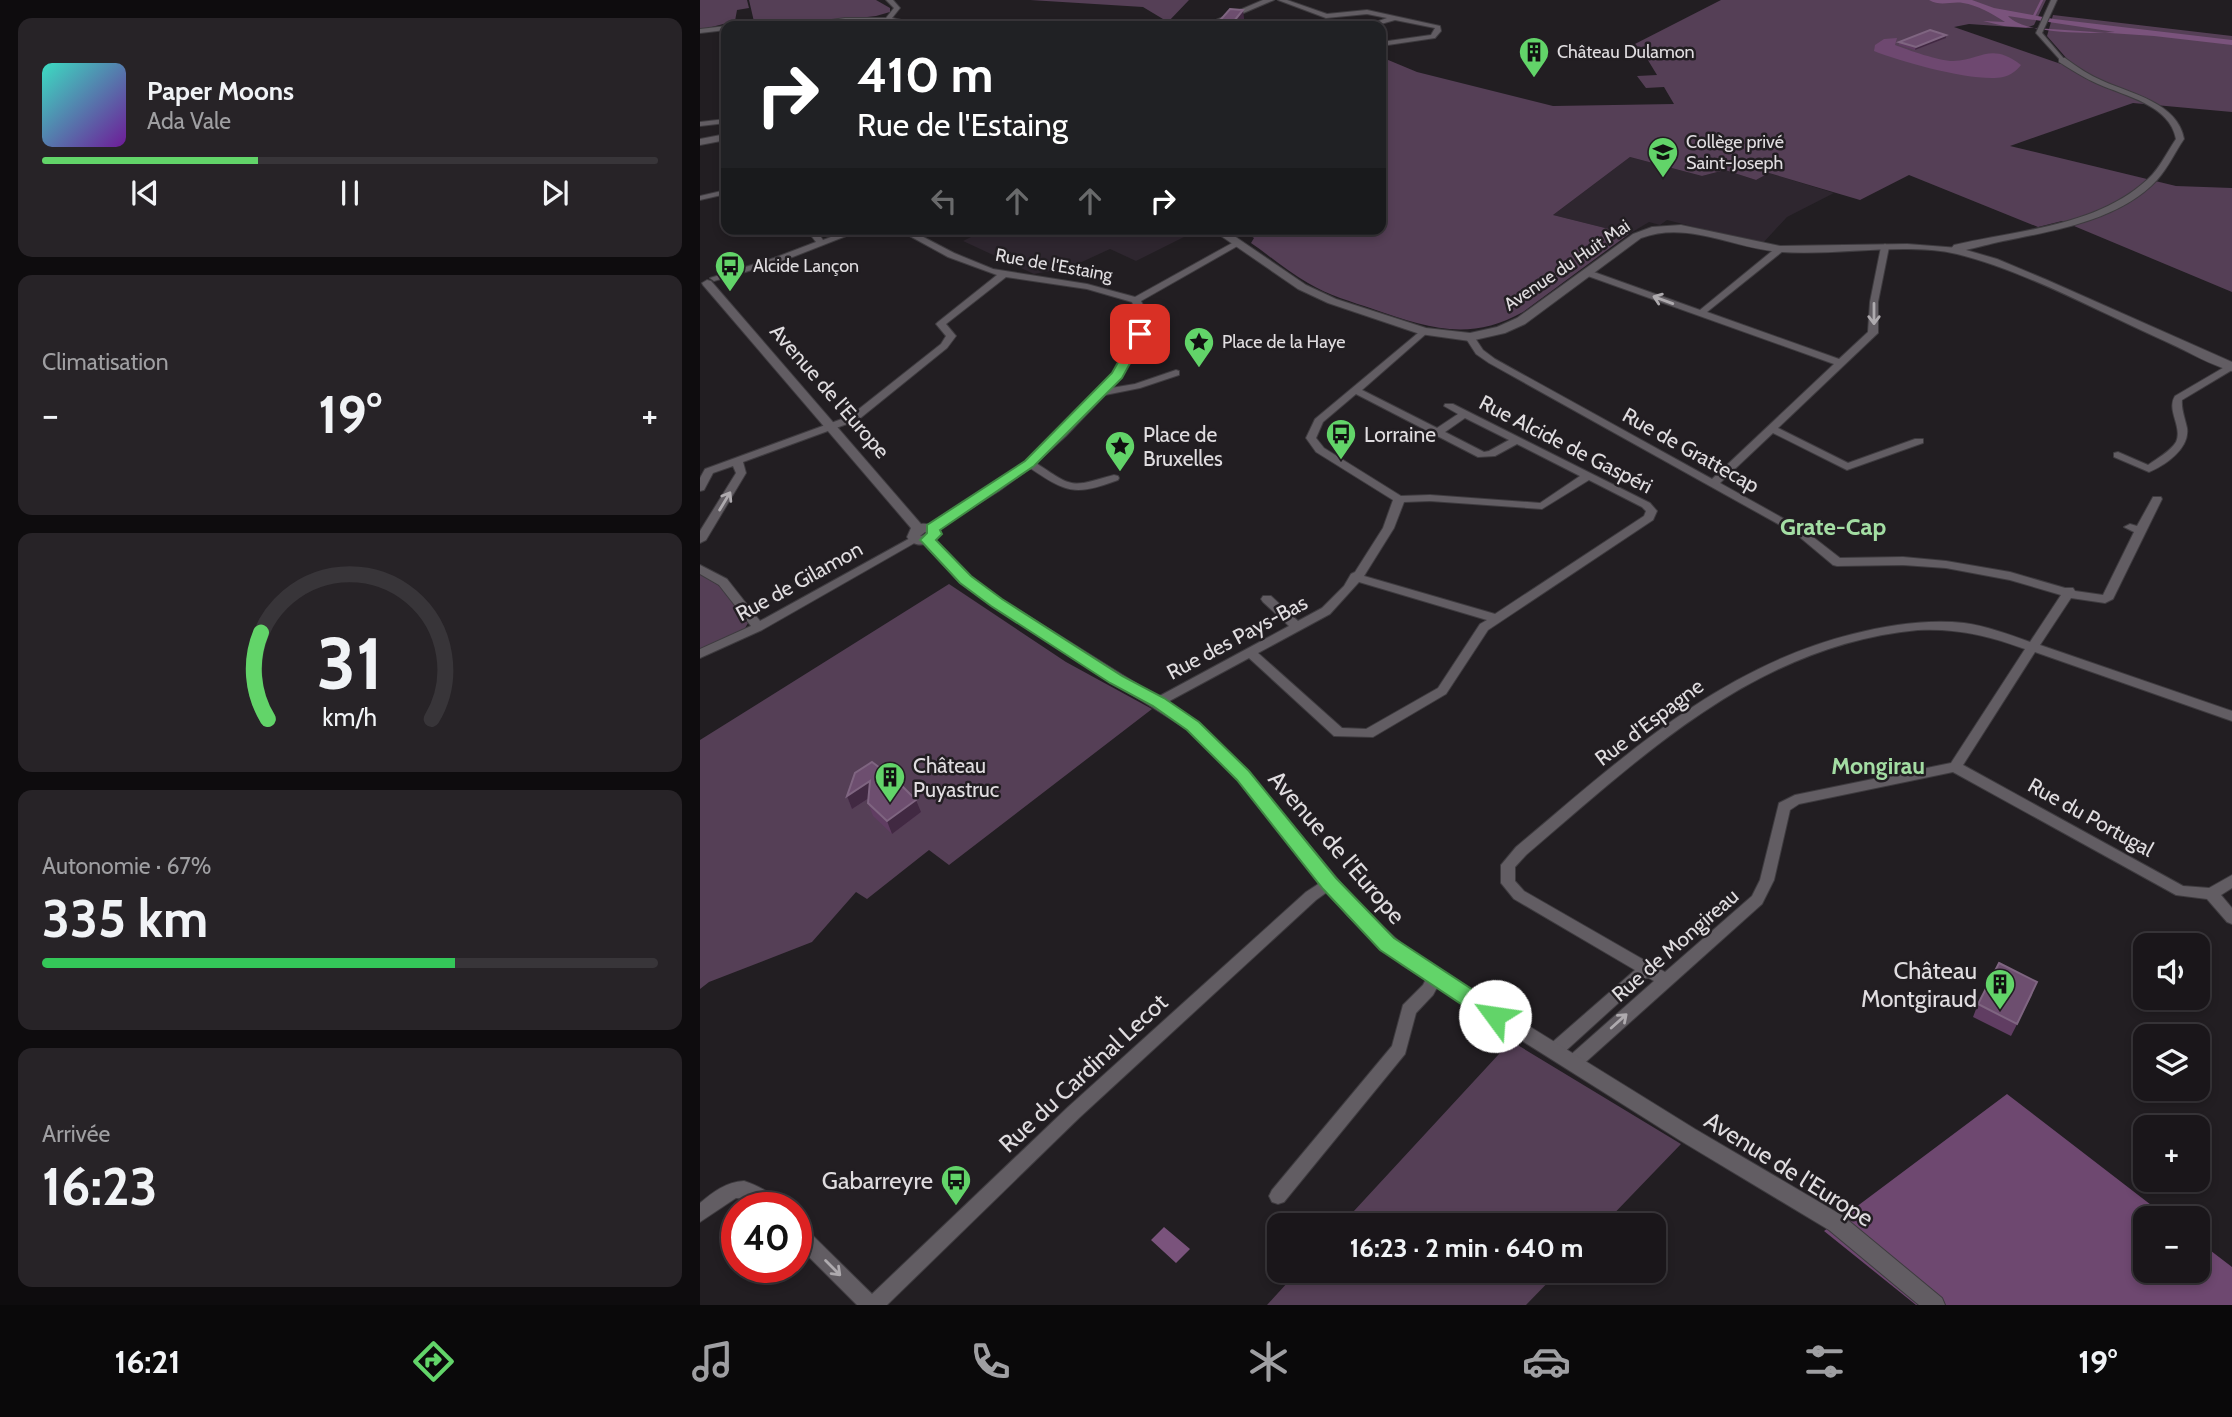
<!DOCTYPE html>
<html lang="fr">
<head>
<meta charset="utf-8">
<style>
	:root { --surface:#1a161a; --page:#272327; --text:#f1f3f6; --muted:#9f9fa2; --line:#383539; --accent:#62d469 }
	body { margin:0; font-family:Cabin,sans-serif; background:var(--page); color:var(--text); height:100vh; display:flex; flex-direction:column; font-size:26px; white-space:nowrap }
	* { box-sizing:border-box; margin:0 }
	p { font-size:23px; color:var(--muted) }
	.icon { flex:none; width:38px; height:38px; fill:none; stroke:currentColor; stroke-width:2; stroke-linecap:round; stroke-linejoin:round }
	.map { position:relative; flex:1; overflow:hidden }
	.side { display:flex; flex-direction:column; gap:18px; padding:18px; background:#0e0c0e; width:700px }
	.side>* { flex:none }
	.top-card { position:absolute; left:21px; top:21px; width:665px; height:214px; border-radius:14px; box-shadow:0 4px 10px #0003,0 0 0 2px var(--line); background:#202124; color:#fff; overflow:hidden }
	.fabs { position:absolute; left:1433px; top:933px; display:grid; gap:14px }
	.fabs a { display:grid; place-items:center; width:77px; height:77px; border-radius:14px; background:var(--surface); box-shadow:0 4px 10px #0003,0 0 0 2px var(--line); font-size:35px }
	.speed { position:absolute; left:21px; top:1192px; display:flex; gap:14px; font-size:35px; font-weight:700; text-align:center }
	.speed>* { display:grid; place-content:center; width:91px; height:91px; border-radius:50%; background:var(--surface); box-shadow:0 4px 10px #0003,0 0 0 2px var(--line); line-height:1 }
	.speed .limit { border:10px solid #d22; background:#fff; color:#111 }
	.pin { position:absolute; display:grid; place-items:center; width:60px; height:60px; color:#fff; margin:-30px; border-radius:14px; box-shadow:0 4px 10px #0006 }
	.me { position:absolute; width:77px; margin:-38px; rotate:301deg; stroke-linejoin:round; filter:drop-shadow(0 0 5px #0008) }
	.turn { display:flex; align-items:center; gap:24px; height:147px; padding:0 21px; font-size:32px }
	.turn .icon { width:91px; height:91px; stroke-width:2.5 }
	.turn b { display:block; font-size:49px; line-height:60px }
	.lanes { display:flex; align-items:center; height:66px; padding:0 21px; background:#0003; justify-content:center; gap:35px; direction:ltr }
	.lanes .off { opacity:.35 }
	.big { font-size:52px; font-weight:700; line-height:1.1 }
	.side .card { flex:1; display:flex; flex-direction:column; justify-content:center; gap:10px; min-width:0; padding:0 24px; border-radius:14px; background:var(--page) }
	.side .dial { align-items:center; gap:0 }
	.dial svg { height:182px; overflow:visible; fill:none; stroke:var(--line); stroke-width:7; stroke-linecap:round; text-anchor:middle }
	.dial text { fill:var(--text); stroke:none }
	.song { display:flex; align-items:center; gap:21px }
	.cover { width:84px; height:84px; border-radius:10px; background:linear-gradient(135deg,hsl(170 70% 55%),hsl(280 70% 35%)) }
	.played { height:7px; border-radius:4px; background:linear-gradient(90deg,var(--accent) 35%,var(--line) 35%) }
	.keys { display:flex; justify-content:space-around; direction:ltr }
	.heat { display:flex; justify-content:space-between; align-items:center; font-size:38px; direction:ltr }
	.charge { height:10px; border-radius:5px; background:linear-gradient(90deg,#34c759 67%,var(--line) 0) }
	.trip { position:absolute; left:567px; top:1213px; width:399px; height:70px; border-radius:14px; background:var(--surface); box-shadow:0 4px 10px #0003,0 0 0 2px var(--line); font-weight:700; line-height:70px; text-align:center }
	.tab-bar { display:flex; height:112px; justify-content:space-around; align-items:center; background:#0a090a; color:var(--muted) }
	.tab-bar .icon { width:49px; height:49px }
	.tab-bar .current { color:var(--accent) }
	.tab-bar b { font-size:32px; color:var(--text) }
	main { display:flex; flex:1; min-height:0 }
	.map>svg:first-child { display:block }
</style>
</head>
<body>
<main>
<section class="side">
<div class="card">
<div class="song"><i class="cover"></i><div><b>Paper Moons</b><p>Ada Vale</p></div></div>
<div class="played"></div>
<div class="keys"><svg class="icon" aria-label="previous" viewBox="0 0 24 24"><path d="M18 5L8 12l10 7zM5 5v14"/></svg><svg class="icon" aria-label="pause" viewBox="0 0 24 24"><path d="M8 5v14M16 5v14"/></svg><svg class="icon" aria-label="next" viewBox="0 0 24 24"><path d="M6 5l10 7-10 7zM19 5v14"/></svg></div>
</div>
<div class="card"><p>Climatisation</p>
<div class="heat"><a>−</a><b class="big">19°</b><a>+</a></div>
</div>
<div class="card dial"><svg viewBox="0 0 100 80">
<path d="M14 69A42 42 0 1 1 86 69"/>
<path d="M14 69A42 42 0 0 1 11 31" stroke="#62d469"/>
<text x="50" y="56" font-size="32" font-weight="700">31</text>
<text x="50" y="72" font-size="11">km/h</text>
</svg></div>
<div class="card"><p>Autonomie · 67%</p><b class="big">335 km</b><div class="charge"></div></div>
<div class="card"><p>Arrivée</p><b class="big">16:23</b></div>
</section>
<div class="map">
<svg width="1532" height="1305" viewBox="0 0 1532 1305">
	<rect width="100%" height="100%" fill="#221e22"/>
	<path fill="#2e262f" d="M930 157 1002 176 1025 170 1056 180 1069 173 1134 193 1087 217 1062 244 967 220 960 225 949 222 929 234 853 215Z
		M254 229H497L498 230 436 261 410 249 371 267 334 274 263 241 271 237Z"/>
	<path fill="#553f56" d="M0 0H47L49 8 37 10 35 21 0 30Z
		M49 0H176L190 8V12L176 16 89 26H55Z
		M330 0H489L468 22 443 7Z
		M1021 0H1346L1334 25 1326 28 1269 24 1254 27 1361 64 1368 60 1347 36 1353 15 1532 36V112L1433 103 1310 146 1476 186 1532 188V292L1362 221 1338 227 1209 175 1160 200 1069 173 1056 180 1025 170 1002 176 930 157 853 215 929 234 823 312C770 342 727 328 673 309 652 302 628 295 608 283 588 272 570 256 551 243L554 238 548 234 541 236 529 229H681V57L717 72 853 106 974 104 964 87 946 88 937 76 957 75 943 52 931 46Z
		M0 573 24 589 48 623 44 630 0 651Z
		M249 584 366 662 452 709 249 865 229 850 167 899 156 892 112 942 9 982 0 989V740Z
		M811 1041 981 1144 903 1225H641Z
		M599 1270H859V1271L826 1305H567Z"/>
	<path fill="#6e4870" d="M1197 38 1195 45C1208 50 1239 61 1253 61 1283 60 1290 42 1321 65 1316 71 1311 75 1303 77 1277 83 1201 62 1174 51L1175 45 1184 39Z
		M1307 1094 1468 1218H1446V1270H1498V1241L1532 1267V1305H1216L1124 1231Z"/>
	<path fill="#7a537c" fill-rule="evenodd" d="M1229 0H1272L1294 8 1354 19 1532 40V45L1454 36 1304 26 1283 21 1305 22C1293 14 1277 5 1263 3 1251 1 1241 7 1229 0ZM1308 16 1415 32C1391 34 1323 34 1308 16Z
		M464 1227 490 1249 476 1263 451 1240Z"/>
	<g fill="none" stroke-linecap="round" stroke-linejoin="round">
		<path stroke="#7a537c" stroke-width="2.5" d="M1333 18 1342 0"/>
		<g stroke="#3e3b3f" stroke-width="2">
			<path id="minor" d="M186 0H193L200 8 192 18 229 26 177 21 92 26 145 18H186L194 8Z
				M578 0H587L627 14 667 10 740 26 741 31 735 38 681 46V42L731 35 735 28 695 20 674 26H665L687 18 667 14 626 18Z
				M1351 0H1357L1342 33 1365 60 1362 62 1336 33Z
				M26 26V30L0 33V29Z
				M26 119V123L0 126V122Z
				M26 190V194L0 200V196Z
				M106 229H115L123 240 152 229H164L80 262 14 281 10 278 74 258 116 242Z
				M197 229H208L254 253 293 269 387 284 435 297 534 242 541 244 441 301C457 331 430 365 411 388L435 384 476 370 479 371V375L440 388 405 395 366 436 336 463C375 489 370 487 414 475L418 476 419 478 418 480C375 496 367 493 330 468L299 491 236 530 232 531 226 528C244 511 281 494 303 479 340 452 459 352 432 302L387 289 306 277 246 324 256 336 247 348 158 420 43 462 46 473 6 540 0 543V531L36 473 33 466 13 473 4 490 0 491V478L5 469 150 416 241 344 246 336 236 324 238 322 297 275 248 257Z
				M1185 244 1189 247 1178 302V333L1078 428 1148 463 1215 439H1223V443L1147 470 1073 433 1020 483 1104 530 1140 558 1203 557 1246 561 1310 572 1365 588H1373L1375 591 1403 595 1434 532 1424 527 1430 524 1437 526 1453 497H1461L1462 499 1413 599 1405 603 1371 598 1340 645 1532 711V721L1335 652 1263 765 1483 886 1509 888 1532 875V888L1521 895 1532 908V924L1527 922 1507 899 1476 895 1253 772 1099 804 1090 810 1074 880 1062 904 879 1068 873 1070 867 1068 865 1063 867 1058 954 981 947 977 860 1056 854 1058 848 1056 846 1051 848 1046 935 970 814 899 801 883V865L816 847C921 759 1017 668 1153 634 1189 625 1227 619 1264 623 1286 626 1308 634 1330 642L1361 595 1310 580 1246 568 1203 565 1137 566 1133 565 1096 534 789 363 776 354 765 337 767 335H773L783 350 795 359 1012 479 1134 364 885 275V271H891L1000 310 1077 247H1083V251L1007 312 1139 359 1168 332 1170 302 1181 247ZM1218 630C1257 628 1289 636 1325 649L1251 763 1095 795 1079 803 1060 880 1052 896 965 972 824 891 815 881V867L826 855C943 755 1057 645 1218 630Z
				M724 328 727 329V333L662 390 737 428 758 414 744 406 745 404H753L950 503 957 511 953 520 788 630 746 694 673 737 634 736 549 658 462 705H454L452 702 454 699 589 626 563 602 561 599 563 596H571L598 621 622 608 644 586 651 574 655 572 683 528 693 500 616 452 606 438 615 419ZM656 394 778 457 795 456 817 444 880 476 840 503 730 495 701 496 624 448 616 438 623 422ZM765 418 809 440 789 451 784 452 745 432ZM889 480 942 507 946 511 944 516 795 614 664 576 694 528 704 502 730 501 842 509ZM659 582 787 620 780 624 738 688 666 729 642 728 558 653 630 614Z
				M1532 364V370L1482 400C1481 409 1485 418 1487 428 1490 448 1466 465 1449 472L1414 457V453L1418 452 1448 465C1456 459 1471 451 1476 442 1483 427 1466 410 1475 396L1528 365Z
				M214 536 220 539 218 541 62 630 0 658V649L51 626 19 585 0 574V565L27 579 60 621Z
				M629 877 634 879 636 883 634 887 616 900 379 1118 187 1305H157L96 1244V1223L102 1225 172 1294 367 1108 606 892Z
				M734 972 739 973 742 978 733 995 716 1013 705 1054 584 1202 578 1204 572 1202 569 1196 572 1190 692 1046 703 1005 723 985 729 973Z
				M44 1181C58 1186 75 1193 81 1208H60L48 1199 36 1198 0 1222V1203C13 1192 26 1182 44 1181Z"/>
		</g>
		<g stroke="#3e3b3f" stroke-width="2">
			<path id="tertiary" d="M1359 58H1365C1377 67 1389 75 1403 81 1432 94 1478 103 1484 139 1475 152 1468 168 1457 180 1420 220 1354 231 1303 241 1293 243 1257 253 1252 252L1250 250 1254 245C1318 230 1396 227 1448 179 1460 168 1467 152 1476 139 1470 105 1425 96 1398 84 1384 78 1372 70 1359 62Z
				M7 280 11 281 221 524C228 523 237 526 241 532L235 540 270 577 301 599 498 722 548 772 660 906 714 955 995 1129 1143 1216 1242 1298 1245 1305H1219L1129 1230 981 1141 702 965 648 916 538 780 488 730 291 605 260 583 224 544C218 546 211 543 207 537L211 528 3 285 2 283ZM225 532 227 533 225 535 220 536Z"/>
		</g>
		<g stroke="#3e3b3f" stroke-width="2">
			<path id="secondary" d="M563 0H574L513 26H502Z
				M26 134V140L0 145V139Z
				M981 225 1080 246 1207 244 1259 248 1297 259 1347 280 1532 362V371C1510 365 1489 352 1469 343 1403 314 1326 271 1257 254 1206 242 1135 256 1082 252 1034 249 988 220 941 238L825 324 805 333 770 341 720 334 628 303 598 289 511 229H524L606 285 636 299 726 328 770 333 797 327 817 318 933 234 952 227Z"/>
		</g>
		<use href="#minor" fill="#625d63" fill-rule="evenodd"/>
		<use href="#tertiary" fill="#625d63" fill-rule="evenodd"/>
		<use href="#secondary" fill="#625d63" fill-rule="evenodd"/>
	</g>
	<path fill="#603d62" d="M1246 38 1215 50 1199 45V42Z
		M195 782 221 812 192 834 173 816 168 803 169 798 152 809 147 796Z
		M1332 995 1311 1036 1273 1017 1278 1004Z"/>
	<path fill="#412942" d="M543 10 545 26H530Z
		M1246 35V38L1215 50 1216 47Z
		M190 771 195 784 189 782Z
		M170 781 175 794 152 809 147 796Z
		M216 800 221 812 192 834 187 821Z"/>
	<path fill="#6d4e6f" stroke="#7f6581" stroke-width="2" d="M530 9 543 10 530 26H515Z
		M1230 30 1246 35 1216 47 1199 42Z
		M172 762 184 771H190L189 782 199 783 216 800 187 821 168 803 170 781 147 796 155 773Z
		M1299 963 1337 982 1317 1024 1278 1004Z"/>
	<defs><path id="oneway-shaft" d="M-6 0H5M1.5-3L5.5 0L1.5 3" fill="none" stroke-width="1.6" stroke-linecap="round" stroke-linejoin="round" transform="scale(1.75)"/></defs>
	<g stroke="#aeaaae">
		<use href="#oneway-shaft" transform="translate(963 300) rotate(-160)"/>
		<use href="#oneway-shaft" transform="translate(1174 314) rotate(90)"/>
		<use href="#oneway-shaft" transform="translate(25 501) rotate(-59)"/>
		<use href="#oneway-shaft" transform="translate(919 1021) rotate(-42)"/>
		<use href="#oneway-shaft" transform="translate(133 1268) rotate(45)"/>
	</g>
	<path fill="#62d469" stroke="#408a44" stroke-width="2" d="M440 330 446 334 422 378 334 466 240 530 242 534 236 540 271 576 302 599 422 676 464 698 499 722 549 771 636 878 694 938 802 1009 805 1016 802 1022 795 1024 788 1022 680 950 623 889 537 780 487 730 453 706 410 683 291 606 260 583 220 540 227 533V525L325 461 412 373 434 334Z"/>
	<defs>
		<g id="building-pin" transform="scale(1.575)"><path d="M0 17L-7.5 6A9.5 9.5 0 1 1 7.5 6Z" fill="#62d469" stroke="#221e22"/><path d="M-4-6H4V6H1V3H-1V6H-4ZM-2.5-4.3h1.7v1.8h-1.7ZM.8-4.3h1.7v1.8H.8ZM-2.5-1h1.7V.8h-1.7ZM.8-1h1.7V.8H.8Z" fill="#111"/></g>
		<g id="school-pin" transform="scale(1.575)"><path d="M0 17L-7.5 6A9.5 9.5 0 1 1 7.5 6Z" fill="#62d469" stroke="#221e22"/><path d="M0-5L7-2L0 1L-7-2ZM-4 1L0 2.5L4 1V4Q0 6-4 4Z" fill="#111"/></g>
		<g id="bus-pin" transform="scale(1.575)"><path d="M0 17L-7.5 6A9.5 9.5 0 1 1 7.5 6Z" fill="#62d469" stroke="#221e22"/><path d="M-5-6H5V4H4V6H2V4H-2V6H-4V4H-5ZM-3.5-4V0h7V-4ZM-3.5 1.2v1.5H-2V1.2ZM2 1.2v1.5H3.5V1.2Z" fill="#111"/></g>
		<g id="sight-pin" transform="scale(1.575)"><path d="M0 17L-7.5 6A9.5 9.5 0 1 1 7.5 6Z" fill="#62d469" stroke="#221e22"/><path d="M0-6L1.8-2.2L6-1.7L2.9 1.2L3.7 5.4L0 3.3L-3.7 5.4L-2.9 1.2L-6-1.7L-1.8-2.2Z" fill="#111"/></g>
	</defs>
	<g fill-rule="evenodd">
		<use href="#building-pin" x="834" y="52"/>
		<use href="#school-pin" x="963" y="152"/>
		<use href="#bus-pin" x="30" y="266"/>
		<use href="#sight-pin" x="499" y="342"/>
		<use href="#bus-pin" x="641" y="434"/>
		<use href="#sight-pin" x="420" y="446"/>
		<use href="#building-pin" x="190" y="777"/>
		<use href="#building-pin" x="1300" y="984"/>
		<use href="#bus-pin" x="256" y="1180"/>
	</g>
	<g text-anchor="middle" dominant-baseline="central" stroke-width="5" stroke-linejoin="round" paint-order="stroke">
		<g font-size="18" fill="#e0dde0" stroke="#221e22" text-anchor="start">
			<text x="857" y="52">Château Dulamon</text>
			<text x="986" y="142">Collège privé<tspan x="986" dy="21">Saint-Joseph</tspan></text>
			<text x="53" y="266">Alcide Lançon</text>
			<text x="522" y="342">Place de la Haye</text>
		</g>
		<g font-size="18" fill="#e0dde0" stroke="#221e22">
			<text transform="translate(354 265) rotate(10)">Rue de l'Estaing</text>
			<text transform="translate(867 265) rotate(-34)">Avenue du Huit Mai</text>
		</g>
		<g font-size="21" fill="#e0dde0" stroke="#221e22">
			<text transform="translate(130 391) rotate(49)">Avenue de l'Europe</text>
			<text transform="translate(866 444) rotate(27)">Rue Alcide de Gaspéri</text>
			<text transform="translate(991 450) rotate(29)">Rue de Grattecap</text>
			<text transform="translate(99 581) rotate(-29)">Rue de Gilamon</text>
			<text transform="translate(537 637) rotate(-28)">Rue des Pays-Bas</text>
			<text transform="translate(949 722) rotate(-37)">Rue d'Espagne</text>
			<text transform="translate(1391 817) rotate(29)">Rue du Portugal</text>
			<text transform="translate(975 945) rotate(-41)">Rue de Mongireau</text>
		</g>
		<g font-size="21" fill="#e0dde0" stroke="#221e22" text-anchor="start">
			<text x="443" y="434">Place de<tspan x="443" dy="24">Bruxelles</tspan></text>
			<text x="664" y="434">Lorraine</text>
			<text x="213" y="765">Château<tspan x="213" dy="24">Puyastruc</tspan></text>
		</g>
		<g font-size="23" font-weight="bold" fill="#a3dda3" stroke="#221e22">
			<text x="1178" y="766">Mongirau</text>
		</g>
		<g font-size="24" font-weight="bold" fill="#a3dda3" stroke="#221e22">
			<text x="1133" y="526">Grate-Cap</text>
		</g>
		<g font-size="24" fill="#e0dde0" stroke="#221e22">
			<text transform="translate(637 847) rotate(49)">Avenue de l'Europe</text>
			<text transform="translate(383 1073) rotate(-43)">Rue du Cardinal Lecot</text>
			<text transform="translate(1089 1169) rotate(32)">Avenue de l'Europe</text>
		</g>
		<g font-size="24" fill="#e0dde0" stroke="#221e22" text-anchor="end">
			<text x="1277" y="970">Château<tspan x="1277" dy="28">Montgiraud</tspan></text>
			<text x="233" y="1180">Gabarreyre</text>
		</g>
	</g>
</svg>
<div class="fabs">
<a><svg class="icon" aria-label="sound" viewBox="0 0 24 24"><path d="M4 9h4l5-4v14l-5-4H4zM17 9q2 3 0 6"/></svg></a>
<a><svg class="icon" aria-label="layers" viewBox="0 0 24 24"><path d="M12 4l9 5-9 5-9-5zM3 14l9 5 9-5"/></svg></a>
<a>+</a>
<a>−</a>
</div>
<div class="speed"><div class="limit">40</div></div>
<div class="pin" style="left:440px;top:334px;background:#d93025"><svg class="icon" aria-label="arrive" viewBox="0 0 24 24"><path d="M6 21V4h12l-3 4 3 4H6"/></svg></div>
<svg class="me" style="left:795px;top:1016px" viewBox="-20 -20 40 40"><circle r="19" fill="#fff"/><path d="M0-13L10 11 0 6-10 11z" fill="#62d469"/></svg>
<div class="trip">16:23 · 2 min · 640 m</div>
<div class="top-card">
<div class="turn"><svg class="icon" aria-label="right" viewBox="0 0 24 24"><path d="M7 20v-9h11M14 6l5 5-5 5"/></svg><div><b>410 m</b>Rue de l'Estaing</div></div>
<div class="lanes"><svg class="icon off" aria-label="left" viewBox="0 0 24 24"><path d="M17 20v-9H6M10 6l-5 5 5 5"/></svg><svg class="icon off" aria-label="ahead" viewBox="0 0 24 24"><path d="M12 20V5M6 11l6-6 6 6"/></svg><svg class="icon off" aria-label="ahead" viewBox="0 0 24 24"><path d="M12 20V5M6 11l6-6 6 6"/></svg><svg class="icon" aria-label="right" viewBox="0 0 24 24"><path d="M7 20v-9h11M14 6l5 5-5 5"/></svg></div>
</div>
</div>
</main>
<nav class="tab-bar">
<b>16:21</b>
<svg class="icon current" aria-label="directions" viewBox="0 0 24 24"><path d="M12 3l9 9-9 9-9-9zM9 14v-3h6M13 9l2 2-2 2"/></svg>
<svg class="icon" aria-label="music" viewBox="0 0 24 24"><path d="M9 18V5l10-2v13"/><circle cx="6" cy="18" r="3"/><circle cx="16" cy="16" r="3"/></svg>
<svg class="icon" aria-label="phone" viewBox="0 0 24 24"><path d="M5 4h4l2 5-3 2q2 4 5 5l2-3 5 2v4C11 20 4 13 5 4z"/></svg>
<svg class="icon" aria-label="climate" viewBox="0 0 24 24"><path d="M12 3v18M4 7l16 10M4 17L20 7"/></svg>
<svg class="icon" aria-label="car" viewBox="0 0 24 24"><path d="M5 17H2v-5l4-1 3-4h7l3 4 3 1v5h-3M9 17h6M6 11h13"/><circle cx="7" cy="17" r="2"/><circle cx="17" cy="17" r="2"/></svg>
<svg class="icon" aria-label="filters" viewBox="0 0 24 24"><path d="M4 7h16M4 17h16"/><circle cx="9" cy="7" r="2"/><circle cx="15" cy="17" r="2"/></svg>
<b>19°</b>
</nav>
</body>
</html>
